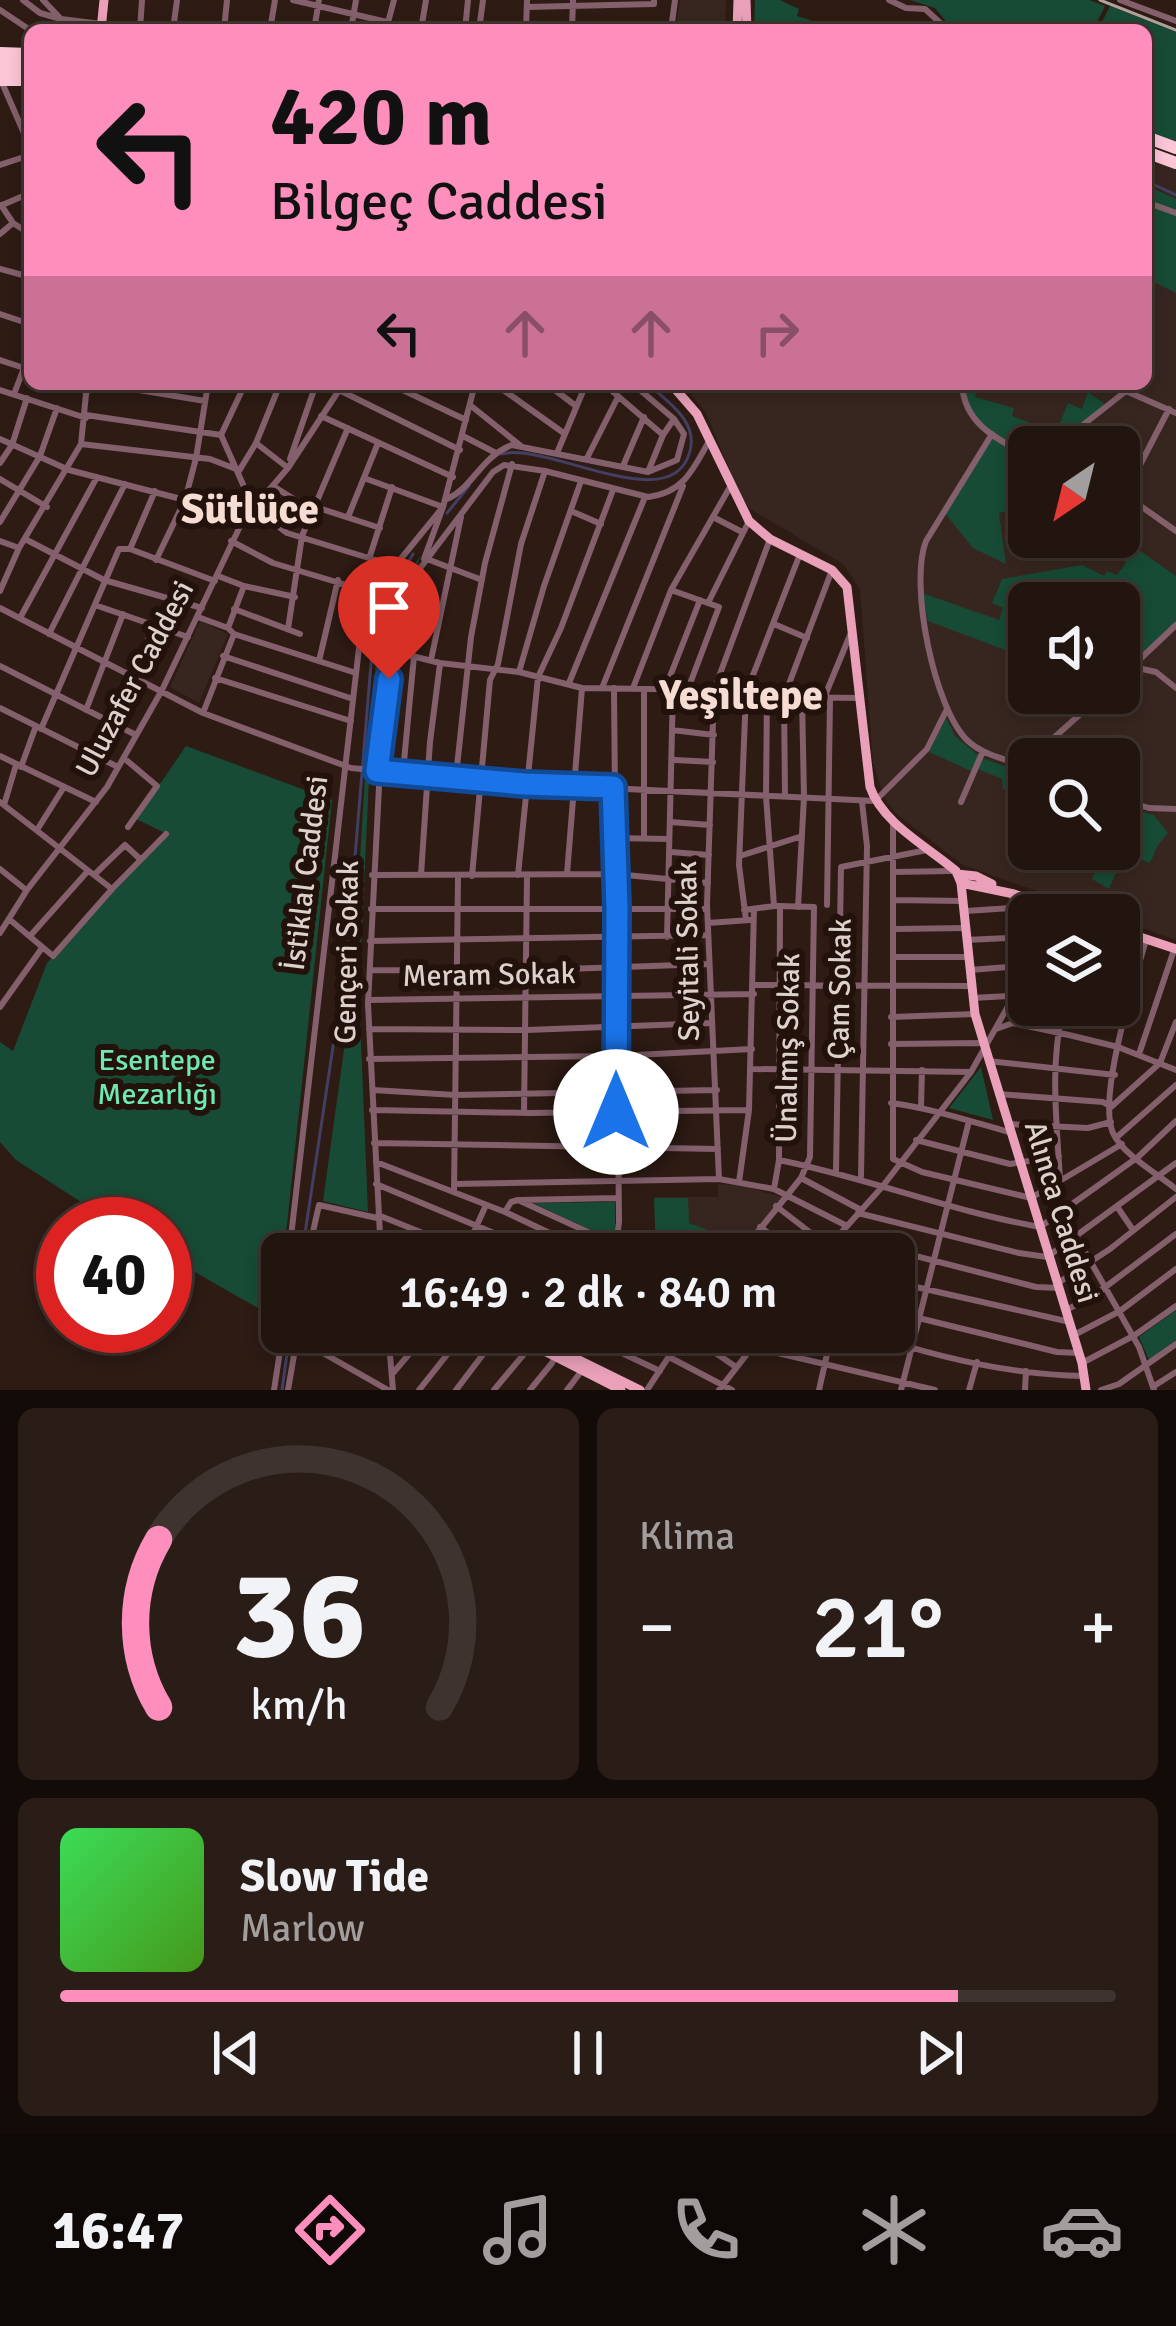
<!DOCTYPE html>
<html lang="tr">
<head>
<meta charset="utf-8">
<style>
	:root { --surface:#22140f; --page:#2a1d18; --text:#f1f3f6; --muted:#a29e9e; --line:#3f332f; --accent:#fe8ebb }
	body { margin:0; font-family:Signika,sans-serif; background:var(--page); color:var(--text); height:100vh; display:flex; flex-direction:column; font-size:45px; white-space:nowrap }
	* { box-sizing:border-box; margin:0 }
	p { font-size:39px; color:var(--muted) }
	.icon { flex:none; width:66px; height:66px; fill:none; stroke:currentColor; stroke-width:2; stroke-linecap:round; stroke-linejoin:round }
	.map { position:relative; height:1390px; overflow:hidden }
	.side { display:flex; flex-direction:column; gap:18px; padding:18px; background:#130b08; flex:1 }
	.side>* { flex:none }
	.guide { position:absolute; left:24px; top:24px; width:1128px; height:366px; border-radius:18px; box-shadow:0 6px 18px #0003,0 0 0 3px var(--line); background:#fe8ebb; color:#111; overflow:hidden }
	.needle { width:78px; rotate:215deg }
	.controls { position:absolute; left:1008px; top:426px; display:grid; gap:24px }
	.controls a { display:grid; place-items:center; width:132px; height:132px; border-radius:18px; background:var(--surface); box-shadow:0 6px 18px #0003,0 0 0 3px var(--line); font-size:60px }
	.speed { position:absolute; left:36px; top:1197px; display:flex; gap:24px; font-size:60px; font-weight:700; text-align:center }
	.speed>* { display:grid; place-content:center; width:156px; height:156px; border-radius:50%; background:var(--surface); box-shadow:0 6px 18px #0003,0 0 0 3px var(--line); line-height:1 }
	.speed .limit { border:18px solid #d22; background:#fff; color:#111 }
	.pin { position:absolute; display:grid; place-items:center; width:102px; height:102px; color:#fff; margin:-123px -51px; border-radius:50% 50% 50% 0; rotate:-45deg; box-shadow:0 0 12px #0007 }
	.pin .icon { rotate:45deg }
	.me { position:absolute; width:132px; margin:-66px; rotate:0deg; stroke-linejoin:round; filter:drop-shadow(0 0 9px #0008) }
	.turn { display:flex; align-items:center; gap:42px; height:252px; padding:0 48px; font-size:54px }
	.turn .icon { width:156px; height:156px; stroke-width:2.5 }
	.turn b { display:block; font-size:84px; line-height:102px }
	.lanes { display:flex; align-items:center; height:114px; padding:0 48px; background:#0003; justify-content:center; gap:60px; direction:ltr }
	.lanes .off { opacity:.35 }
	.big { font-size:90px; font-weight:600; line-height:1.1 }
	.side .card { flex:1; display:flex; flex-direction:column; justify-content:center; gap:18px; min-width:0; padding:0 42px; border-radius:18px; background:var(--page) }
	.side .dial { align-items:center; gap:0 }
	.dial svg { height:312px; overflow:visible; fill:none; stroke:var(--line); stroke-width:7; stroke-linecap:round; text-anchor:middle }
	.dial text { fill:var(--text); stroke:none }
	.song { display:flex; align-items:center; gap:36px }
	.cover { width:144px; height:144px; border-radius:18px; background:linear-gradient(135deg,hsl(130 70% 55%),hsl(100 70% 35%)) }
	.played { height:12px; border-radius:6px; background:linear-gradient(90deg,var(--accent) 85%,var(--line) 85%) }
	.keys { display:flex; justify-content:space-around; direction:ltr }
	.heat { display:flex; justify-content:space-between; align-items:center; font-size:66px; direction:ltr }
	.side .tiles { flex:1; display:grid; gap:18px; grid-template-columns:1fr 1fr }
	.card:last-child { grid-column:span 2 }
	.trip { position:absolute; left:261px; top:1233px; width:654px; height:120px; border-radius:18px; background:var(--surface); box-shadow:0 6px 18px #0003,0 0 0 3px var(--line); font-weight:600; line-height:120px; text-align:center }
	.menu { display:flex; height:192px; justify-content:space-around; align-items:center; background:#0e0806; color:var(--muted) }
	.menu .icon { width:84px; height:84px }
	.menu .selected { color:var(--accent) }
	.menu b { font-size:54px; color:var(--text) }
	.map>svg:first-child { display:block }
</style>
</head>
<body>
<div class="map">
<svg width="1176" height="1390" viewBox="0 0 1176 1390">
	<rect width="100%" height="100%" fill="#2d1b14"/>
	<path fill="#37261f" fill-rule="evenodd" d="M680 0H726L725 27 676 30Z
		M1146 159 1176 169V940L1119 920V915H1104L963 865 895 813 884 798 873 762 860 589 843 564 750 509 740 495 706 413 682 384H1146ZM1029 447H1119V537H1029ZM1029 603H1119V693H1029ZM1029 759H1119V849H1029Z
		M200 621 228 634 199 703 170 687Z
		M718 1184 743 1186 781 1197 740 1254H656L655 1197H718Z"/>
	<path fill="#174b35" d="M755 0H780L799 9 797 16 810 20 807 28 812 30H754Z
		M910 0H1089L1105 6 1093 30H953L935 8Z
		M1110 6 1176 32V141L1146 131V30H1098Z
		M1146 185 1176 199V293L1156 283 1146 298Z
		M962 384H971L969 390 976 393 975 397 1014 408 1012 416 1056 433 1068 403 1082 409 1088 392 1106 405 1055 447H1029V506L999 513 1006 564 973 548 944 512 991 435 971 416Z
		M1136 548 1176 576V622L1119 676V603H1029V659L928 621 922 593 999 620 1003 608 992 603 1002 579 1082 565 1104 576 1107 571 1117 575 1126 563 1122 557Z
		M420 556 379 706 369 764 365 763 381 617Z
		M946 718 955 736 979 756 971 771 929 752Z
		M186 746 332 800 277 1319 165 1255V1224H115L16 1160 0 1142V1042L13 1051 47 963 165 833 136 819Z
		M982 758 1029 775V800L1003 789 1002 779 978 769Z
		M365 776 369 779 359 993 368 1212 323 1201 352 992Z
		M1119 806 1154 815 1168 833 1158 845 1150 863 1124 853 1109 889 1092 879 1104 849H1119Z
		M981 1067 993 1120 949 1108Z
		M654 1198H688L689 1223 741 1242 733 1253 689 1234 681 1254H656Z
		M615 1202V1241L533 1203Z
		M1176 1310V1340L1149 1360 1139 1337Z"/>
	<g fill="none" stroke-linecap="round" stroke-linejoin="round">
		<path stroke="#433f62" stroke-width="3" d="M1146 181 1176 195
			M501 454C547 441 673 520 690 451 698 421 668 402 648 384
			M447 513 469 486
			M302 1254 347 953 373 640 376 619 413 554
			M282 1390 290 1332"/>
		<path stroke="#83606b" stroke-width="6" d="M23 0 40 13 61 19 62 30
			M43 0 61 19 101 24
			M293 0 421 30
			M889 0 906 8 925 9 948 30
			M1120 0 1176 21
			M527 7 654 4V0
			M0 10 30 30
			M140 30 142 0
			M173 30 177 0
			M224 30 227 0
			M270 30 275 0
			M314 30 319 0
			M351 30 356 0
			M386 30 394 0
			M421 30 426 0
			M465 30 468 0
			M479 30 483 0
			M526 30 527 0
			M572 30 573 0
			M671 30 675 0
			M3 85 30 147
			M0 165 30 155
			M1146 202 1176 213
			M1 205 13 223 30 234
			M0 206 30 193
			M0 234 13 223
			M0 269 30 277
			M0 314 30 324
			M0 360 30 370
			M68 384 87 392
			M103 384 205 401
			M390 384 466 420
			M460 384 473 390
			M495 384 565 434
			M547 384 576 406
			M604 384 663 435
			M962 384C964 424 997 439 1029 456
			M0 390 86 418
			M339 390 460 450
			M14 394 24 368
			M470 405 521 446
			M1169 409 1128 488 1132 500 1176 531
			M86 415 221 435
			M321 416 453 477
			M992 434 926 541C909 584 934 709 968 741 984 756 1009 760 1029 767
			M221 435 253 507 287 533 395 566
			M221 435 245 384
			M463 436 494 452
			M0 439 69 470 185 500 243 520
			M256 443 288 468
			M81 444 210 459 236 469
			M1055 447 1126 391 1176 413
			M557 453 586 384
			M587 458 618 397
			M290 459 316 384
			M0 463 12 445 27 398
			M623 466 644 417
			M239 471 256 443 280 384
			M648 472 663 435 674 419
			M364 478 443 507 424 559
			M0 479 47 507
			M273 486 297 501 380 528
			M447 499C473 488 480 457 512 445L648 472 677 460 684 434 674 419 633 384
			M571 511 601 524
			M348 517 378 443
			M713 517 742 532
			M0 522 40 456 57 408
			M25 539 104 580 202 608
			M0 541 19 548
			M231 541 273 563 373 593
			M130 549 215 581
			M1088 549V558
			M370 556 392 487
			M427 559 482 580
			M156 560 185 500 196 458 208 384
			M218 576 244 586 295 597
			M671 590 719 607 688 689
			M0 591 19 548 81 444 87 384
			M708 603 749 521
			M95 605 188 637
			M0 608 203 713 351 768 524 784 875 801 927 749 947 709
			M234 609 300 634
			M198 617 228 628 234 634 356 673
			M20 618 97 477
			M774 624 807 638
			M228 628 244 586
			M288 629 302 536 348 428
			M49 634 125 484
			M396 652 440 663 519 672 582 688 714 690 784 697 859 698
			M223 656 353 699
			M431 660 461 517
			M319 661 338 580
			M0 666 136 735
			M1133 667 1156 672 1176 688
			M519 672 544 586 581 481
			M215 678 351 721
			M1119 679 1176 625
			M569 683 645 497
			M602 688 683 486
			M614 688 619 1222 615 1254
			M633 688 671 590 730 487
			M665 689 700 600
			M767 695 766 796 774 906
			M824 698 850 635
			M0 708 118 767
			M86 710 123 614
			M203 713 234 634
			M111 721 155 624
			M41 729 119 549H130L155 491
			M672 730 714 735
			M0 756 96 802
			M125 759 157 786 128 827
			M1030 759 1104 693
			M675 760 713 762
			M21 767 36 726
			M403 772 414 656
			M456 776 471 637 485 563 512 464
			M785 796 784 697 832 570
			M1119 799 1149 808 1176 809
			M0 802 112 889 53 956 9 919
			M961 802 983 751
			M4 805 16 765
			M893 821V1159L922 1172 1031 1198 1122 1144
			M670 822 710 825
			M37 830 64 787
			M615 838 669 839
			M644 838V689
			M671 852 709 855
			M740 856 799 837
			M0 869 25 889
			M894 872 952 871
			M95 874 125 845 140 859
			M567 874 582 688
			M372 875 616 874 708 883
			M421 875 430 742 440 664
			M518 875 538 677 561 628 613 490
			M472 876 490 680 498 664 521 544 545 471
			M112 889 166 834
			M895 900 962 901
			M827 905 830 699
			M774 906H780L779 1160 774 1189
			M798 907 804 797 802 698
			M371 909H707
			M744 910 774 906
			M966 911 1011 908
			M746 920 739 865 746 693 800 554
			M708 923 750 920
			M895 929 966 928
			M0 933 27 890 107 787 162 690 243 520 288 468 343 384
			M30 936 87 872
			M667 937 673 689
			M966 940 1008 938
			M1146 940C1135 979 1097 1097 1113 1133 1123 1155 1158 1174 1176 1189
			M370 941 708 935
			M1119 956 1140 962
			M894 957H967
			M370 970 506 971 709 964
			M970 970 1008 967
			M755 985 970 986
			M1119 987 1131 991
			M972 998 1009 996
			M368 1000 754 994
			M1009 1002 1008 938 1013 895
			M1070 1005 1124 1020
			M0 1007 42 948
			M891 1017 975 1014
			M369 1029 527 1030 711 1023
			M996 1029 1013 1023 1069 1035 1118 1047 1176 1070
			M891 1044 983 1043
			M1139 1054 1174 950
			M369 1059 617 1056 752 1049
			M988 1061 1115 1075
			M753 1069 971 1072
			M373 1090 455 1095 717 1090
			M998 1094 1103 1102 1111 1107 1160 1063 1176 1022
			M891 1103C930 1108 969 1121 1009 1132
			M921 1107 922 1070
			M372 1110 529 1113 749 1110
			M524 1113 527 877
			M1008 1124 1088 1128 1111 1122
			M1117 1137 1176 1085
			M916 1140 1010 1164 1059 1156
			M374 1143 718 1149
			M779 1160C868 1178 950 1211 1040 1227L1138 1157 1176 1121
			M376 1162 505 1212 594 1254
			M836 1172 841 867 927 850
			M861 1176 867 846 862 802
			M801 1178 861 1210
			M719 1179 707 905 714 690 770 539
			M1060 1181C1057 1121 1049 1065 1064 1005
			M739 1182 749 1110 754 909
			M376 1184 544 1254
			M454 1184 719 1179 774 1189 847 1226
			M1050 1190 1139 1347 1154 1390
			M454 1192 458 878
			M520 1200 618 1198
			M776 1206 829 1247
			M1118 1208 1133 1230
			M505 1212 511 1202 518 1200 636 1254
			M858 1213 1019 1253 1047 1257 1176 1163
			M378 1215 475 1254
			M760 1227 798 1254
			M312 1236 380 1247
			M838 1236 1036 1287 1060 1288
			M289 1254 362 622 373 593 443 507 475 384
			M308 1254 319 1205 377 1218
			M381 1254 368 1004 383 708 421 567 493 472 504 465 545 471 648 497C683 493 693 470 709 441
			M464 1254 486 1205
			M740 1254 801 1178 810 1157 814 907 780 906
			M822 1254 882 1187 971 1072 1029 969
			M894 1282 1070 1322
			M1058 1283 1110 1249 1176 1197
			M1066 1310 1092 1297 1176 1234
			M894 1312 1057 1352 1079 1353
			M388 1332 393 1390
			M577 1332 660 1371
			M647 1332 676 1346
			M685 1332 736 1367
			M729 1332 752 1347 935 1390
			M862 1332C932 1356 1009 1375 1084 1376
			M1074 1335 1120 1311 1176 1269
			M282 1340 309 1345 388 1390
			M669 1357 732 1390
			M1082 1363 1135 1335 1176 1306
			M393 1373 428 1332
			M1154 1386 1176 1372
			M274 1390 283 1332
			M288 1390 298 1332
			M419 1390 465 1332
			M456 1390 500 1332
			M494 1390 534 1342
			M530 1390 552 1363 567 1332
			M567 1390 583 1369
			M647 1390 685 1332
			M719 1390 764 1332
			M819 1390 832 1332
			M901 1390 969 1121
			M969 1390 977 1362
			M1025 1390 1026 1371
			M1101 1390 1119 1384 1176 1344"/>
		<path stroke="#e9a0b8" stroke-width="9" d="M746 0 747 30
			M101 30 104 0
			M737 30 738 0
			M671 384 697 414 749 521 770 539 832 570 847 587 870 787C883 824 927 846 956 871L961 883 975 1014 1082 1363 1086 1390
			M957 874 976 876 992 884
			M961 883 1014 894 1076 915
			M1119 930 1176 949
			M507 1332 621 1390
			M522 1332 640 1390"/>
		<path stroke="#fcc6d7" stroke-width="12" d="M0 53 30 54
			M0 62H30
			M0 71 30 72
			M0 80H30
			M1146 137 1176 148
			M1146 152 1176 163"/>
		<path stroke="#afa29c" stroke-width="3" d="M1100 0 1176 30"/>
	</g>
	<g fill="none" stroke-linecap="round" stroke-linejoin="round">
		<g stroke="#114b97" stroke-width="30">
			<path id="route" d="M389 679 377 771 524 784 613 787 617 908 616 1112"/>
		</g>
		<use href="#route" stroke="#1a73e8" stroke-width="21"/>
	</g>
	<g text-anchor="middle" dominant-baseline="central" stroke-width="12" stroke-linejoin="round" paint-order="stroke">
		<g font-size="30" fill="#ddd1cc" stroke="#23120b">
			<text transform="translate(135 679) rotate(-62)">Uluzafer Caddesi</text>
			<text transform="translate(306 873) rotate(-83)">İstiklal Caddesi</text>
			<text transform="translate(688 951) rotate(-91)">Seyitali Sokak</text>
			<text transform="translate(347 952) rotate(-89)">Gençeri Sokak</text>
			<text transform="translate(489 975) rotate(-1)">Meram Sokak</text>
			<text transform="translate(840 989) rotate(-89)">Çam Sokak</text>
			<text transform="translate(788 1048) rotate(-89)">Ünalmış Sokak</text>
			<text transform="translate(1061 1212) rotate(73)">Alınca Caddesi</text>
		</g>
		<g font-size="30" fill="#6ee9b2" stroke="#23120b">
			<text x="157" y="1060">Esentepe<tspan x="157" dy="34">Mezarlığı</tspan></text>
		</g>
		<g font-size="42" font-weight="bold" fill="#f6ddd3" stroke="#23120b">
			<text x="250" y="509">Sütlüce</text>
			<text x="741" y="695">Yeşiltepe</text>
		</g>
	</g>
</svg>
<div class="controls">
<a><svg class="needle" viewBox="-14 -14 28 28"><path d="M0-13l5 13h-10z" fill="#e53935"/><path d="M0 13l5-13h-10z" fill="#a29e9e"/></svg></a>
<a><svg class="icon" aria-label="sound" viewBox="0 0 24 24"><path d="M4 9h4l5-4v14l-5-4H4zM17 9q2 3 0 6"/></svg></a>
<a><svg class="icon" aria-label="search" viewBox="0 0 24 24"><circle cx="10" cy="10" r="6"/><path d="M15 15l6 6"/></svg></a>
<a><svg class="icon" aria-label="layers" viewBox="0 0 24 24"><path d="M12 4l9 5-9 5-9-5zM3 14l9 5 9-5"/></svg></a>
</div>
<div class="speed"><div class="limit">40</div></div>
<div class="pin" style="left:389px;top:679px;background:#d93025"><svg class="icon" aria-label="arrive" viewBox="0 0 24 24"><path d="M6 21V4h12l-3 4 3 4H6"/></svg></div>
<svg class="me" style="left:616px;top:1112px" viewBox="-20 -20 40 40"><circle r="19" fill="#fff"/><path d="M0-13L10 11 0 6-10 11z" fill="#1a73e8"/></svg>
<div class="trip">16:49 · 2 dk · 840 m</div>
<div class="guide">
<div class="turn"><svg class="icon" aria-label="left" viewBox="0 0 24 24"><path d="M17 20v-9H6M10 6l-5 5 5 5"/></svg><div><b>420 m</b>Bilgeç Caddesi</div></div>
<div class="lanes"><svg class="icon" aria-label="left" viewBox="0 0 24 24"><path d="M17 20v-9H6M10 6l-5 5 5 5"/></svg><svg class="icon off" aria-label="ahead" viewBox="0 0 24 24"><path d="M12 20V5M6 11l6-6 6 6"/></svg><svg class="icon off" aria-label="ahead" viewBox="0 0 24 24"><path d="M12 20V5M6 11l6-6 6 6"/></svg><svg class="icon off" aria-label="right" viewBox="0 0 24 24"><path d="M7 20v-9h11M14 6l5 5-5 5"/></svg></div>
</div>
</div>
<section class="side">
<div class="tiles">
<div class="card dial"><svg viewBox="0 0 100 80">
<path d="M14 69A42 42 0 1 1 86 69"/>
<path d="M14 69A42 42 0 0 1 14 26" stroke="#fe8ebb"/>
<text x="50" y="56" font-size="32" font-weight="700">36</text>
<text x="50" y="72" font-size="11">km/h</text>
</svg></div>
<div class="card"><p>Klima</p>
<div class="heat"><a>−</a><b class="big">21°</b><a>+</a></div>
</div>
<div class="card">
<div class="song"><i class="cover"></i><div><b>Slow Tide</b><p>Marlow</p></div></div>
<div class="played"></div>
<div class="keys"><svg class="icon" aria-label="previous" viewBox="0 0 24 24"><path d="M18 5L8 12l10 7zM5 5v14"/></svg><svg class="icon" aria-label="pause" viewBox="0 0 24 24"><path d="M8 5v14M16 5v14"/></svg><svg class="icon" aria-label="next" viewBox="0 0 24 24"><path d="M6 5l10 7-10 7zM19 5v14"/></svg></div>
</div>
</div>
</section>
<nav class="menu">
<b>16:47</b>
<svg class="icon selected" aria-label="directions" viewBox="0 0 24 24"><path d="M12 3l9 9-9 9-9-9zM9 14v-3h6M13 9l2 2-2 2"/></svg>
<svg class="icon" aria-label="music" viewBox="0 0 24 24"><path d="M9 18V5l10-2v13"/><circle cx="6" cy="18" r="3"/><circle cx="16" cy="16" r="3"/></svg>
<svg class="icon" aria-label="phone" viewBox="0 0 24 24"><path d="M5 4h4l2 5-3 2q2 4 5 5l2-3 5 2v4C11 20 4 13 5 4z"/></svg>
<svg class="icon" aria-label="climate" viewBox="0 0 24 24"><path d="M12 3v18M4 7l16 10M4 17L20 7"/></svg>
<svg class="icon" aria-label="car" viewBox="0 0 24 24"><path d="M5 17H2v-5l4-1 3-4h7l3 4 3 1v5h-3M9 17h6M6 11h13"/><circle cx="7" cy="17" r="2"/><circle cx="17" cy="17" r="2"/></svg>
</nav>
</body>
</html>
